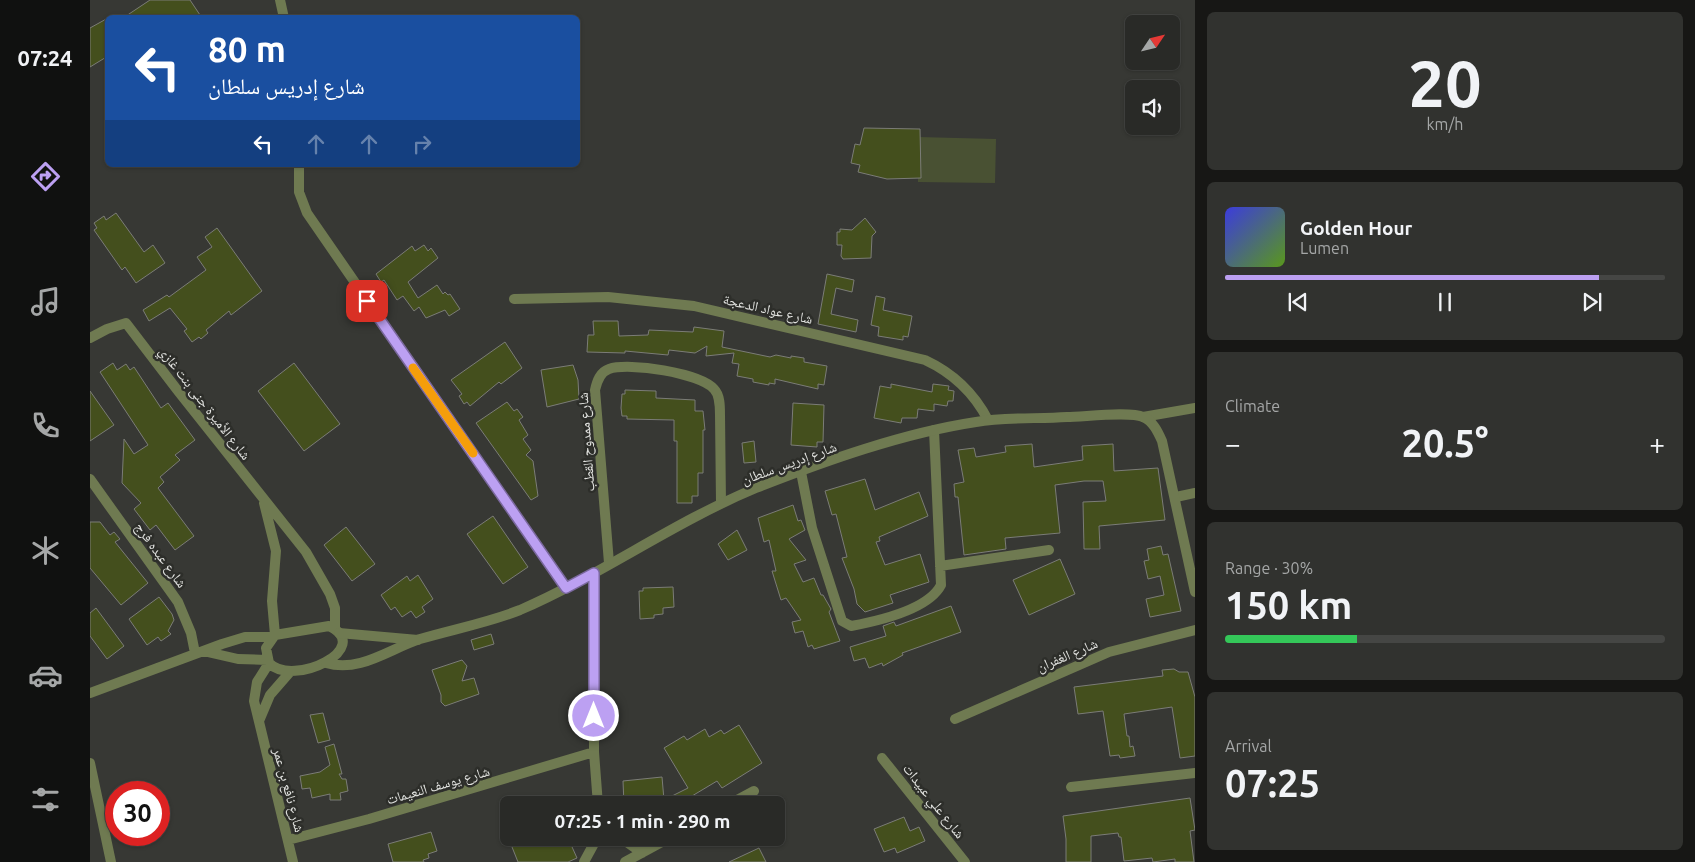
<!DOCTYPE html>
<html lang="en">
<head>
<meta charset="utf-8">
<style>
	:root { --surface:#292a27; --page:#31322f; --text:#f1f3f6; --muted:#a5a7a7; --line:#454644; --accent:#bca0f2 }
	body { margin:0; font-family:Ubuntu,"Noto Naskh Arabic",sans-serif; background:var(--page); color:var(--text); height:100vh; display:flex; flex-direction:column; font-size:19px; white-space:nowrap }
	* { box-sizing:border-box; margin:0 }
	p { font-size:16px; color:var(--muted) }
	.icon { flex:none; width:28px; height:28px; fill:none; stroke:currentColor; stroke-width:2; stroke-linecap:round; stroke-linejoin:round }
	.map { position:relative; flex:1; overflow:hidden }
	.side { display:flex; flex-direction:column; gap:12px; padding:12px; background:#171715; width:500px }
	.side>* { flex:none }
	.guide { position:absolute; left:15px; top:15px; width:475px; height:152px; border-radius:8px; box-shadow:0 1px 4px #0004,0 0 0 1px var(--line); background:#1a4fa0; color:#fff; overflow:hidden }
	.needle { width:32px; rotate:55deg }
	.controls { position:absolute; left:1035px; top:15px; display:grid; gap:10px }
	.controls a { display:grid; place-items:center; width:55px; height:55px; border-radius:8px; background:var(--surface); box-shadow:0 1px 4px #0004,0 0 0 1px var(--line); font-size:25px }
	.speed { position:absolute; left:15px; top:781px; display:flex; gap:10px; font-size:25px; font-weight:700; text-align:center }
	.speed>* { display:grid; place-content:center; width:65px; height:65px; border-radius:50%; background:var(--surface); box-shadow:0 1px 4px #0004,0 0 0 1px var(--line); line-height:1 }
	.speed .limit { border:8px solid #d22; background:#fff; color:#111 }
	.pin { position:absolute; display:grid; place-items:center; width:42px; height:42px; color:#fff; margin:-21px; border-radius:10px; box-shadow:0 2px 8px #0006 }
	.me { position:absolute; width:55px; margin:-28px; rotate:0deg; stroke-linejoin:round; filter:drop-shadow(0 0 4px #0008) }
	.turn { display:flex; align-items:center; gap:18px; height:105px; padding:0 20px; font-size:22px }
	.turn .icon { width:65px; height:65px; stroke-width:2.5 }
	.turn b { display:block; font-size:35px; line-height:42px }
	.lanes { display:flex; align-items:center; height:48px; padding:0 20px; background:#0003; justify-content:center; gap:25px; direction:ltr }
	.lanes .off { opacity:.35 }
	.big { font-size:38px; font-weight:600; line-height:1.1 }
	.side .tile { flex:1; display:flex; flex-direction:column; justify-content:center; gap:8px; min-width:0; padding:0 18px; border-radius:8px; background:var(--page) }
	.side .dial { align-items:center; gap:0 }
	.dial b { font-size:65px; line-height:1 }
	.song { display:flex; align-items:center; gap:15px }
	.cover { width:60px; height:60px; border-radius:8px; background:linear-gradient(135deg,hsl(240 70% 55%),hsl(90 70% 35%)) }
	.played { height:5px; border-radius:2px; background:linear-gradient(90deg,var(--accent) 85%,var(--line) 85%) }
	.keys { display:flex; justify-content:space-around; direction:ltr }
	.heat { display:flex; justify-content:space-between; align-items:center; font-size:28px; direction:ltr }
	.charge { height:8px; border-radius:4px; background:linear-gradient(90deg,#34c759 30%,var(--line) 0) }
	.trip { position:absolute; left:410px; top:796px; width:285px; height:50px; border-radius:8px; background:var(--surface); box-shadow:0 1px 4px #0004,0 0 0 1px var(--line); font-weight:600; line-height:50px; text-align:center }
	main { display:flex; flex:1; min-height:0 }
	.tab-bar { display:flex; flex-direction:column; width:90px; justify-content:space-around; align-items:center; background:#101110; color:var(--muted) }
	.tab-bar .icon { width:35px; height:35px }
	.tab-bar .selected { color:var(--accent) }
	.tab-bar b { font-size:22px; color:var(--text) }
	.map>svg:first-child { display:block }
</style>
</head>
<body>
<main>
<nav class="tab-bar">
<b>07:24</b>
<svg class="icon selected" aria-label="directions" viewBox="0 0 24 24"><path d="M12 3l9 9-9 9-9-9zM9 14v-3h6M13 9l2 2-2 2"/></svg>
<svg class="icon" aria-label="music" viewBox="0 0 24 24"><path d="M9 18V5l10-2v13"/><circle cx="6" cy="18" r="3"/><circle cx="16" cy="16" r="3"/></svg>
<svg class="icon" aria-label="phone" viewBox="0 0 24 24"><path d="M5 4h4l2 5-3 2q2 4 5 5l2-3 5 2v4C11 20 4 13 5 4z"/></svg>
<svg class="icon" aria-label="climate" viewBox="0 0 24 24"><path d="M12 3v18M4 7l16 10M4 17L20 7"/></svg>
<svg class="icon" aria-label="car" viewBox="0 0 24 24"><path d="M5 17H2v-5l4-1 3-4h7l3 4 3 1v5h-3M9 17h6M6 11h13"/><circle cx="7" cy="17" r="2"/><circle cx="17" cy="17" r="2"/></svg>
<svg class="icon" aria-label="filters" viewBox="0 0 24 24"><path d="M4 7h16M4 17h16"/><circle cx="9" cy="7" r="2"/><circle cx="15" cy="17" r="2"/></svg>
</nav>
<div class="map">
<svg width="1105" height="862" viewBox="0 0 1105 862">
	<rect width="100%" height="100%" fill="#373834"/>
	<path fill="#495133" d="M828 137 906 139 905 183 828 182Z"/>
	<path fill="#444f1d" stroke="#7b7c77" d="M60 0H100L112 18H33Z
		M18 18V56L0 67V28Z
		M774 128 830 129 831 178 797 179 768 172 770 165 761 163 765 144 770 145Z
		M26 213 54 252 63 245 75 263 46 283 35 267 32 270 4 230 7 228 4 223 14 216 16 220Z
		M775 218 786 232 782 236 781 258 753 259 751 256 752 245H747V232H750V229L762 230Z
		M127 228 172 291 141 315 139 311 116 330 118 333 111 339 109 337 102 342 94 331 97 329 80 308 59 321 53 310 77 295 79 297 116 270 107 257 122 247 115 237Z
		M334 245 338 251 341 248 348 258 318 282 328 298 347 285 353 294 355 292 358 295 360 294 370 309 359 316 355 310 336 318 329 307 324 311 313 296 307 300 294 280 291 282 286 274 322 246 325 251Z
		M737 274 764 280 762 292 746 288 741 314 768 320 766 332 728 324Z
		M786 296 795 298 793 310 822 316 818 337 813 336V340L788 336 789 327 781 325Z
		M503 321H528L529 336 558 335 559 330 603 332 604 327 634 331 632 347 680 357 686 355 701 358V356L714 358V362L737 366 734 385 728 384V389L685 379V384L679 383V385L663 382V379L647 376 649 364 642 363 644 353 616 356 617 346 605 353 579 350 578 355 535 351V353L497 352 498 335H504Z
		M415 342 432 368 411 384 409 382 380 406 377 402 374 404 369 396 372 394 361 380Z
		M23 363 27 370 36 364 40 370 44 367 71 408 78 403 105 440 85 455 90 460 70 477 74 482 68 488 104 536 85 550 66 525 60 530 44 509 51 503 32 483 34 439 44 454 58 445 10 372Z
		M204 363 250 424 214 451 168 391Z
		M483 365 488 380 489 399 457 407 451 370Z
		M801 384 842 392 843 384 859 386 858 390 864 391 863 401H858L857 406 844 404V411L828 409 827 418H812L811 423 784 418 790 386 801 388Z
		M535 390 566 391V398L605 400V411H613L615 430H613V473H608V496H602V503H587V441H584V420L537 419V416H532L531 408 532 394H535Z
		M0 391 24 425 0 441Z
		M417 402 424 411 427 409 433 417 429 420 438 435 433 439 441 450 436 455 443 461 448 496 441 500 386 423Z
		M703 403 734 405 733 442H727V447L701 445Z
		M664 441 666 462 654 463 652 443Z
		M942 444 944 467 993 460 992 446 1023 444 1024 471 1068 468 1075 520 1009 526 1010 549H994L993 502 1016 501 1013 481H994L965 485 970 533 915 538 916 549 874 555 868 497H865L864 484 874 482 868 450 884 448 886 457 916 452 915 446Z
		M775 479 785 510 829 492 838 516 789 537 790 541 786 542 795 565 830 554 839 582 800 595 803 603 775 612 767 604 764 589 752 558 757 557 746 514 742 515 735 491Z
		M703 505 708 521 711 520 715 530 699 539 716 560 704 564 713 582 724 578 731 595H733L741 609 739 612 750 641 724 649 722 645 718 647 713 631 705 633 702 622 711 620 696 598 691 600 682 571H686L679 540 674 542 668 518Z
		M403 516 438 567 413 584 377 534Z
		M0 522H10L20 535 24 532 30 539 25 542 58 583 31 605 0 568Z
		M256 527 285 564 262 581 234 545Z
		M647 530 657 550 638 560 628 544Z
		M1071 546 1073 555 1078 554 1091 611 1060 617 1056 599 1074 595 1070 576 1058 579 1054 561 1059 560 1057 549Z
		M970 559 985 594 939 615 923 580Z
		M328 575 343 599 332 607 335 612 326 618 321 611 312 617 305 607 301 610 291 595 317 576 320 581Z
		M583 587 584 607 573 608V614L564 615V618L550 619 549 591H553V588Z
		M69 597 82 614 84 620 78 631 81 634 71 641 68 637 57 645 39 619Z
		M861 606 871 632 812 653 813 655 793 666 792 663 779 668 775 658 764 661 760 647 796 636 793 626 804 622 806 626Z
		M6 608 34 646 17 659 0 636V613Z
		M401 634 404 644 384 650 381 640Z
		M372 660 377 666 372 681 384 678 389 694 355 706 351 702V695L342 670Z
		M1084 669 1089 672H1098L1105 697V756L1090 758 1082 707 1034 714 1037 736H1039L1040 747 1043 746 1045 756 1030 758 1029 755 1020 756 1013 711 988 714 984 687 1073 676 1072 670Z
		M233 713 240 740 228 743 220 715Z
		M649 725 672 763 632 788 627 781 587 805H534L533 781 572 777 574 800 598 788 574 748 594 736 597 740 615 729 619 737 631 730 634 734Z
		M244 744 252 774H249L252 779H256L258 791 250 793 251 800H240V794L222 798 220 788 212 789 210 776 230 772 240 765 235 747Z
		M1100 798 1105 830 1100 831 1104 862H1085V859L1063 862 1062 858 1034 861 1031 837H1029L1028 833 1001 836V862H976V839L973 816Z
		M814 817 820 831 829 827 835 841 807 853 805 848 794 852 784 829Z
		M341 832 347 851 338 854 339 858 333 860 334 862H303L298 844Z
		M432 838H478L487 858 478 862H428L420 842Z
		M669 848 676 862H639Z"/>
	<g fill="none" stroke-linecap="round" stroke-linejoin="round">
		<path stroke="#6f7a51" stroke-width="10" d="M190 0 194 18
			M209 165V192L217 213 476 588
			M424 299 518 297 604 306 835 360C863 373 884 393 898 420
			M0 338 17 329 36 323 88 391 216 552 240 594 245 608V629
			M1053 417 1105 408
			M711 472 722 528 752 621 761 626C788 621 838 610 851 585L844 430
			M0 479 88 602 101 633 105 653
			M1086 497 1105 493
			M174 503 186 551 182 601 185 635
			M519 563 505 390C507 381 510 372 519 369 539 362 610 373 624 389 630 395 630 406 630 415L631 503
			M850 566 959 550
			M504 573V752L508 805
			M239 626C285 648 203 688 179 663L176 648 185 635Z
			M113 651 148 659 177 660
			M179 663 167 682 164 701 203 862
			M0 693 132 644 155 637H182
			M865 719 1019 652 1105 630
			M169 721 180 695 200 672
			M792 758 875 862
			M0 763 21 862
			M981 787 1105 773
			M638 805 664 791
			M531 838 552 853
			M198 840 279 819 504 752
			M494 862 507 838
			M535 862 579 838"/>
		<path stroke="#6f7a51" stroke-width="10" d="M249 633 328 640
			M236 663C270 673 299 649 330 639 364 629 397 623 430 610 511 575 584 522 666 488 735 461 813 433 886 422 916 417 947 419 977 417 993 417 1040 411 1053 417 1063 421 1068 432 1072 441L1105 592"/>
	</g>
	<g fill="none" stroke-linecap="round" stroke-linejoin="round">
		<g stroke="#7a689d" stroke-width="12">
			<path id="route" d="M277 301 476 588 504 573V716"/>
		</g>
		<use href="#route" stroke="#bca0f2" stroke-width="9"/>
		<path stroke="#f59e0b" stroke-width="9" d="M323 368 383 453"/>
	</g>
	<g text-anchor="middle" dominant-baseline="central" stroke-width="5" stroke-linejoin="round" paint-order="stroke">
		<g font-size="14" fill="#e2e3e0" stroke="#2d2e2a">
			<text transform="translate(678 309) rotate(13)">شارع عواد الدعجة</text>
			<text transform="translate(115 403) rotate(52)">شارع الأميرة جنى بنت غازي</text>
			<text transform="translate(496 442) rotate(-94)">شارع ممدوح القطب</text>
			<text transform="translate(699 463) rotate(-20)">شارع إدريس سلطان</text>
			<text transform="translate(71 555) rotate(54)">شارع عبده فرج</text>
			<text transform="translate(977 655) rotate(-23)">شارع الغفران</text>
			<text transform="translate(348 785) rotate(-16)">شارع يوسف النعيمات</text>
			<text transform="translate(199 790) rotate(75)">شارع نافع بن عمر</text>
			<text transform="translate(844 801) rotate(52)">شارع علي عبيدات</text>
		</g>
	</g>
</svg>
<div class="controls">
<a><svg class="needle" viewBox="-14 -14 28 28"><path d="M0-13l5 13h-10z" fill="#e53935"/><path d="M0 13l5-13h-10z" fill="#a5a7a7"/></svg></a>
<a><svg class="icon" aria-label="sound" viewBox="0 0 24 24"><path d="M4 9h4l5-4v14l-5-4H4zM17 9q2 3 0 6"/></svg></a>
</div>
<div class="speed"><div class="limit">30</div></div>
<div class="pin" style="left:277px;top:301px;background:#d93025"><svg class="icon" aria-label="arrive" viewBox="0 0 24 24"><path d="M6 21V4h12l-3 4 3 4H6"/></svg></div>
<svg class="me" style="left:504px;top:716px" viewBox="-20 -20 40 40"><circle r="17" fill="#bca0f2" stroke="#fff" stroke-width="3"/><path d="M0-11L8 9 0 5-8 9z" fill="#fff"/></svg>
<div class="trip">07:25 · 1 min · 290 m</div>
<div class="guide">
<div class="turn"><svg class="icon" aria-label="left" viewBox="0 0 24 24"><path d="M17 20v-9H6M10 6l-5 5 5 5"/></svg><div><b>80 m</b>شارع إدريس سلطان</div></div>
<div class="lanes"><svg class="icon" aria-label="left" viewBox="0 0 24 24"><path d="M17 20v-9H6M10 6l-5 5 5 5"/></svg><svg class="icon off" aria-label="ahead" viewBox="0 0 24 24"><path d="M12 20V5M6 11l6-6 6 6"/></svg><svg class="icon off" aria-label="ahead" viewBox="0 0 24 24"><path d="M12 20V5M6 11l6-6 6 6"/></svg><svg class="icon off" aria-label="right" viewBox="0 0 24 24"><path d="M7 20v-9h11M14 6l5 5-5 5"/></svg></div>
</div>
</div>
<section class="side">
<div class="tile dial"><b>20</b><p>km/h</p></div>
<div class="tile">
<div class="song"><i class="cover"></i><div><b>Golden Hour</b><p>Lumen</p></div></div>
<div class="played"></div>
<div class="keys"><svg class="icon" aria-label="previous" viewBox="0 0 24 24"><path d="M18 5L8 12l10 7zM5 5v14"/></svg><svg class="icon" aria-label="pause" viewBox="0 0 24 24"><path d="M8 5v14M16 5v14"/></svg><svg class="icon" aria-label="next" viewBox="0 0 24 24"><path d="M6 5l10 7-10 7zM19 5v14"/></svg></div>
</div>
<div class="tile"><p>Climate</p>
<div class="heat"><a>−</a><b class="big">20.5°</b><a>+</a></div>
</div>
<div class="tile"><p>Range · 30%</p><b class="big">150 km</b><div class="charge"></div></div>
<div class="tile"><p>Arrival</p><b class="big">07:25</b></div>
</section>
</main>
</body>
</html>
